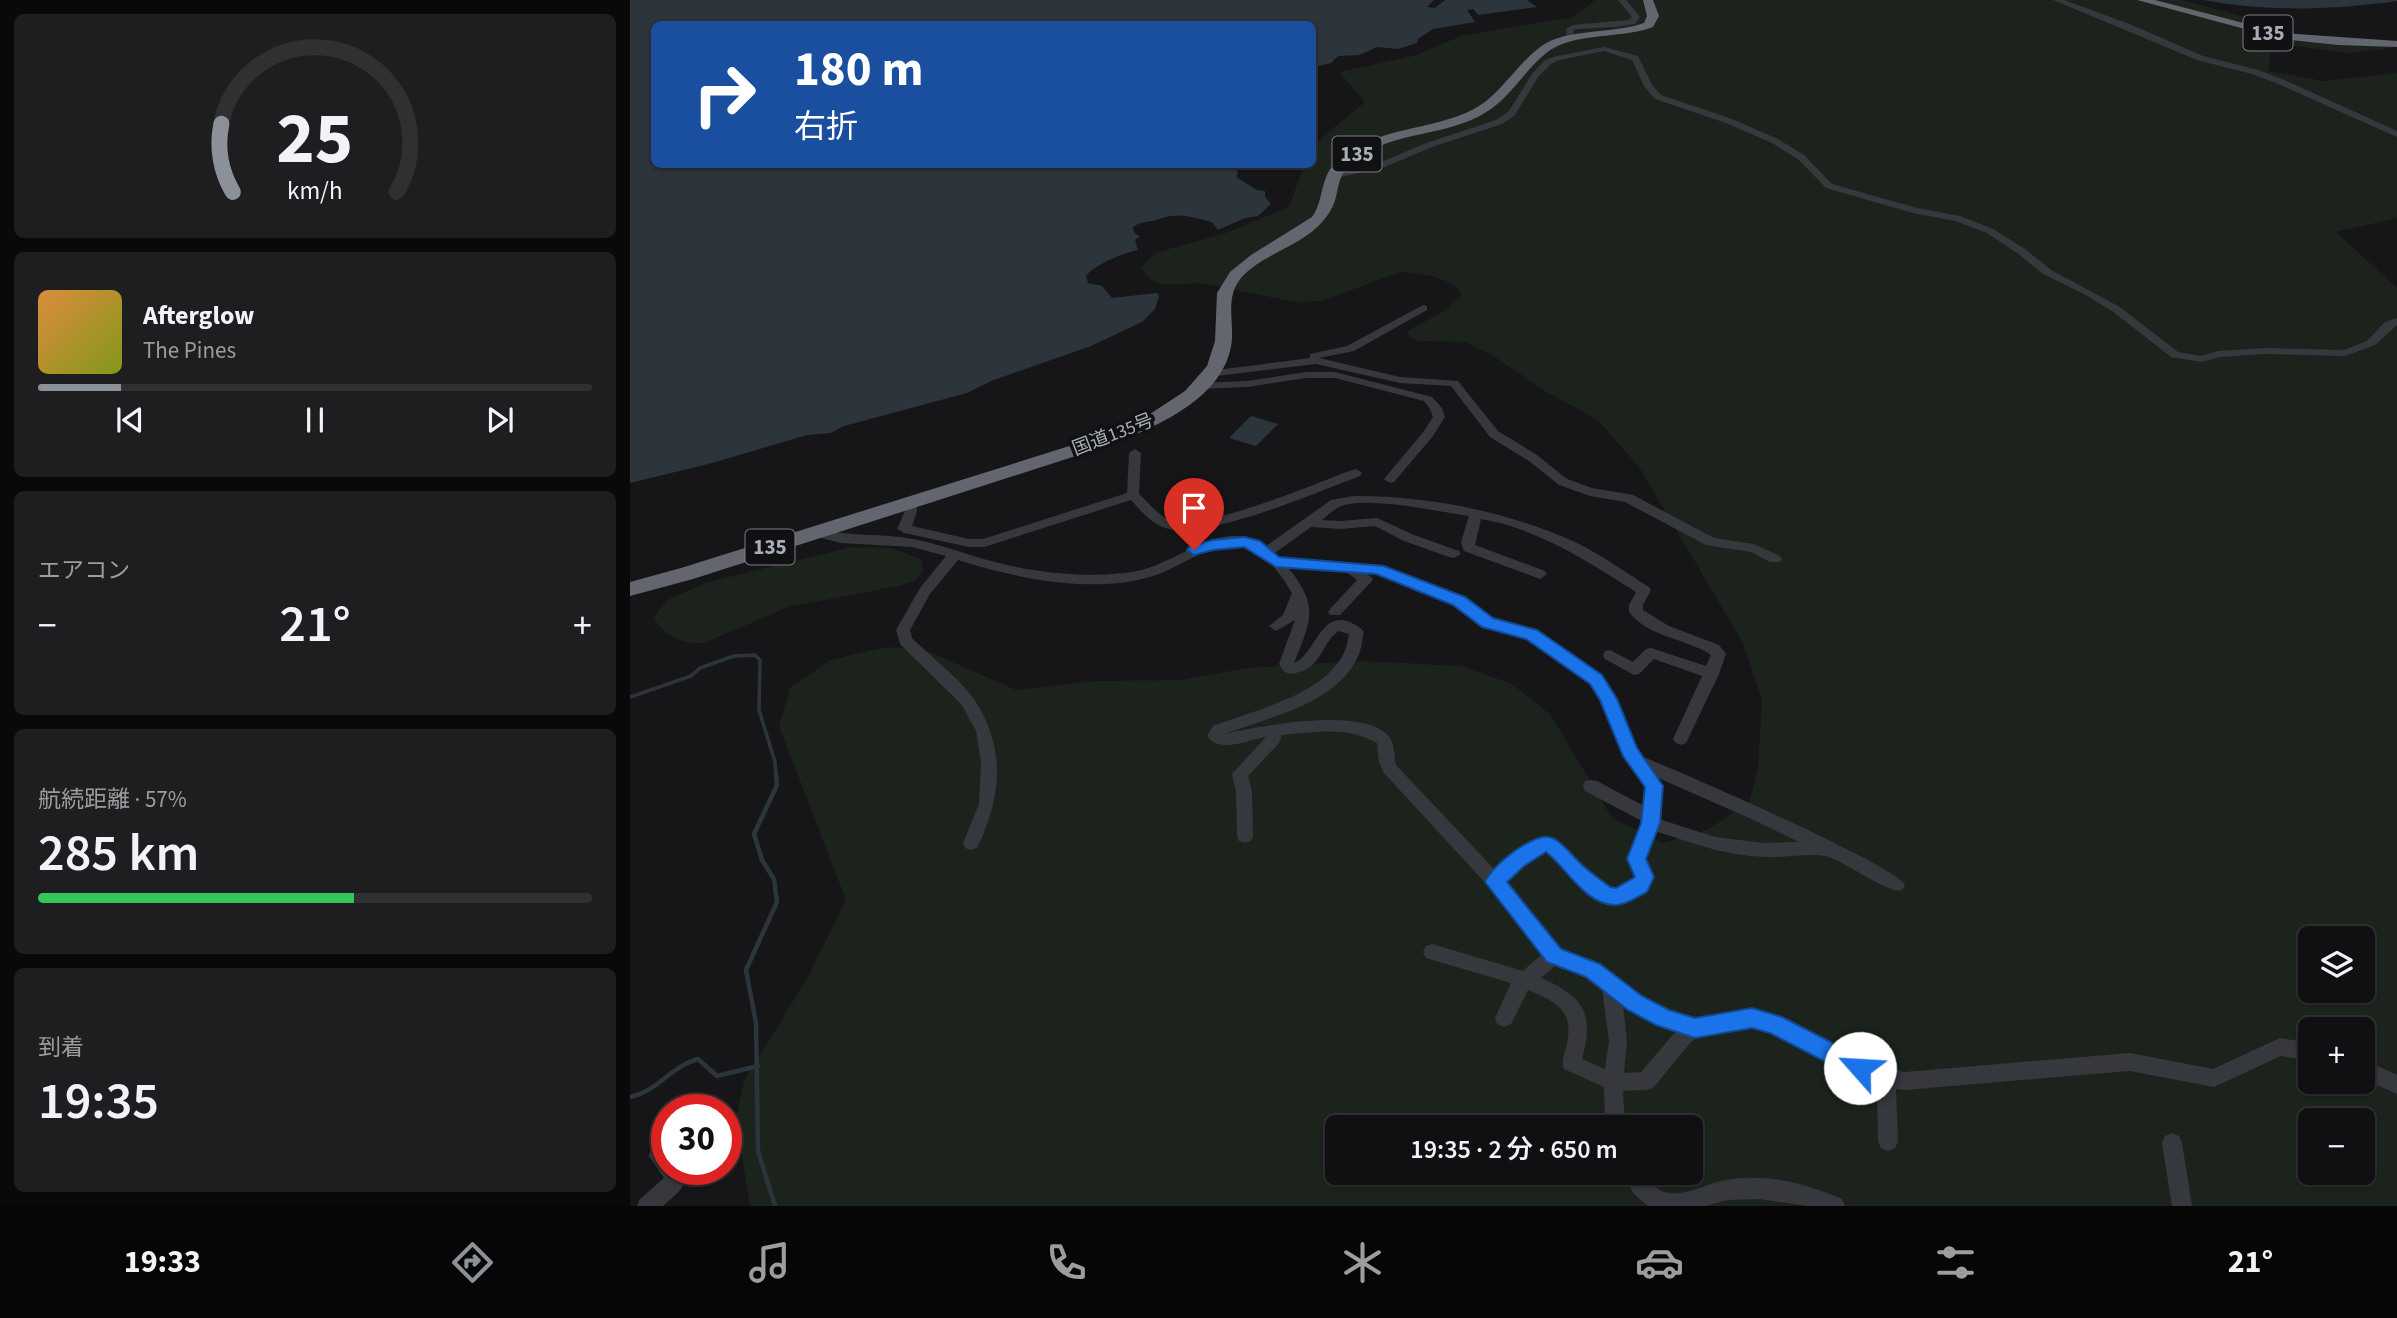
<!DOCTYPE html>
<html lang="ja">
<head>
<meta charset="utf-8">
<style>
	:root { --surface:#101012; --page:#1e1e20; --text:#f1f3f6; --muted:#9c9d9f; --line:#303032; --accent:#8c9099 }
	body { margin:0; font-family:"Source Sans 3","Noto Sans JP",sans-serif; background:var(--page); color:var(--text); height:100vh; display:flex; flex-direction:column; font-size:26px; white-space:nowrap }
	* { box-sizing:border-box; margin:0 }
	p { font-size:23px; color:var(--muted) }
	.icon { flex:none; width:38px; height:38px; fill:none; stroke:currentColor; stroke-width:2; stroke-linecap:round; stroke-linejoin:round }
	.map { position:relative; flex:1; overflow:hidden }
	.side { display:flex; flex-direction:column; gap:14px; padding:14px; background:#09090a; width:630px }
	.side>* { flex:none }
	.guide { position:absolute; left:21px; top:21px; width:665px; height:147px; border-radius:10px; box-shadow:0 2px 5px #0004,0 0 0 2px var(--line); background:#1a4fa0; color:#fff; overflow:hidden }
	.tools { position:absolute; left:1668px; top:926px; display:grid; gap:14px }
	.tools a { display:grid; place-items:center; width:77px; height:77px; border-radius:10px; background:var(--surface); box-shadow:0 2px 5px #0004,0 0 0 2px var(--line); font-size:35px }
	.speed { position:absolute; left:21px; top:1094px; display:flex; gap:14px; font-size:35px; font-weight:700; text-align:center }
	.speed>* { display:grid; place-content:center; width:91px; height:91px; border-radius:50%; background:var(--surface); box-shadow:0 2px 5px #0004,0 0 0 2px var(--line); line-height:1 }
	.speed .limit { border:10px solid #d22; background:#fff; color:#111 }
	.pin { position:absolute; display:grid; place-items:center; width:60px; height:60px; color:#fff; margin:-72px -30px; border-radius:50% 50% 50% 0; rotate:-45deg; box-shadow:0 0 7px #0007 }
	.pin .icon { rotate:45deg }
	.me { position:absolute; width:77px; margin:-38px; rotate:296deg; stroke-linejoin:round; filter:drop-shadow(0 0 5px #0008) }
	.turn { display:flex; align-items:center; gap:24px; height:147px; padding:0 28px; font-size:32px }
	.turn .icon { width:91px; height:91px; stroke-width:2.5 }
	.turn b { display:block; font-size:49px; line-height:60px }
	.big { font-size:52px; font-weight:600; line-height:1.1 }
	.side .widget { flex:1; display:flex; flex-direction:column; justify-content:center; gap:10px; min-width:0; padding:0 24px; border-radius:10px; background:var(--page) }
	.side .dial { align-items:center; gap:0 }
	.dial svg { height:182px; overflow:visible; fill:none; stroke:var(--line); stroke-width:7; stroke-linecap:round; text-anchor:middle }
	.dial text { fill:var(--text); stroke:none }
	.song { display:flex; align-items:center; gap:21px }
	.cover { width:84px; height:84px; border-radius:10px; background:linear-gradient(135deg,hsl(30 70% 55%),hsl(70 70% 35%)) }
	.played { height:7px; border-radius:4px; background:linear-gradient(90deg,var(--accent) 15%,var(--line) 15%) }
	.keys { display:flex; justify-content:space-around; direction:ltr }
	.heat { display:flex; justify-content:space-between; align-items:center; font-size:38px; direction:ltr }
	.charge { height:10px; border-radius:5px; background:linear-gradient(90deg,#34c759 57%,var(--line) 0) }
	.trip { position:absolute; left:695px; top:1115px; width:378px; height:70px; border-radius:10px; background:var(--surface); box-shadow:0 2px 5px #0004,0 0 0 2px var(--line); font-weight:600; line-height:70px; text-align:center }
	.tabs { display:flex; height:112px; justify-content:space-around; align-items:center; background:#060607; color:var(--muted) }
	.tabs .icon { width:49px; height:49px }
	.tabs .on { color:var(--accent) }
	.tabs b { font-size:32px; color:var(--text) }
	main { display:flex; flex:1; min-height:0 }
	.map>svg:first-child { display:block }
</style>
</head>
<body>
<main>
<section class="side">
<div class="widget dial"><svg viewBox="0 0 100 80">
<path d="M14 69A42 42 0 1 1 86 69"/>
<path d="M14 69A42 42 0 0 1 9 39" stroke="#8c9099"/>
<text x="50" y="56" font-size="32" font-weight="700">25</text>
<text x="50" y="72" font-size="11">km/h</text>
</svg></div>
<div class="widget">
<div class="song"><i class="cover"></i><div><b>Afterglow</b><p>The Pines</p></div></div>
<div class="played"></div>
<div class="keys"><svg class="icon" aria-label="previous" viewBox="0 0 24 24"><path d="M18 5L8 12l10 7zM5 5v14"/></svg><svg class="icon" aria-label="pause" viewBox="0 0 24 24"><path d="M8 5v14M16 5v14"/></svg><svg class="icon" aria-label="next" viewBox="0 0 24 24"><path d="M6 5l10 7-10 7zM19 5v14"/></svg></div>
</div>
<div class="widget"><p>エアコン</p>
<div class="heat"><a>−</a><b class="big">21°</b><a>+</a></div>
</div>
<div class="widget"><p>航続距離 · 57%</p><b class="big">285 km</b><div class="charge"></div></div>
<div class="widget"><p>到着</p><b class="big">19:35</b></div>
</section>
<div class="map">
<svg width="1767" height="1206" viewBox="0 0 1767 1206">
	<rect width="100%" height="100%" fill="#161618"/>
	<path fill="#1c231d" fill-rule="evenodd" d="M966 0H1552L1629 21 1651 23V36L1763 46 1762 48 1719 53 1641 43 1639 71 1694 81 1767 73V218L1706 232 1767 288V1206H120L106 1118 114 1081 178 977 216 900 149 726 160 688 200 660 256 647 295 650 386 690 464 681 551 680 617 668 730 661 831 666 882 684 920 714 982 818 1033 843 1077 830 1119 802 1128 770 1132 700 1113 643 1009 467 968 420 915 391 862 355 835 342 789 341 779 337 778 331 814 311 832 295 823 284 803 276 770 272 691 301 666 302 571 283 535 285 521 281 511 268 525 253 599 232 659 207 674 165 682 164 683 145 735 102 709 72 783 56 831 36 942 17ZM1680 938H1732V990H1680ZM1680 1029H1732V1082H1680ZM1680 1120H1732V1172H1680ZM707 1127H1060V1172H707Z
		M222 547 261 548 291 559 294 571 285 581 268 586 158 607 74 643C56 646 31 635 24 617L37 600 75 583Z"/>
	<path fill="#2c353c" d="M0 0H804L797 7 805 8 815 0H897L907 7 848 15 843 9 837 10 845 22 803 29 788 39 787 43 768 49 747 47 729 55 708 56 701 63 683 67 682 24H24V164L601 165 608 172 606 177 627 190 635 191V197L641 204 628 216 615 218 588 230 582 222C559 217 551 212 529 219 518 223 514 220 503 227L504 233 510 236 505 240 508 250C493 253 464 265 456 276L458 283 472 286 482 298 527 293 529 296 525 309 512 322 461 346 361 381 337 393 214 426 200 433 177 435 82 463 0 483Z
		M1573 0H1767V1C1704 10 1636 12 1573 0Z
		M621 416 648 424 626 446 599 438Z"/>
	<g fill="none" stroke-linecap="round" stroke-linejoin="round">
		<path stroke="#2c353c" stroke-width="3.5" d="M0 697 61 676 70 668 104 656 125 655 130 660 129 710 145 762 146 777"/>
		<path stroke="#2c353c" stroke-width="4.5" d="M0 1097C27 1092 41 1066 68 1059L87 1076 128 1066
			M145 1206 128 1151 126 1023 116 970 147 902 144 879 132 860 124 834 147 785 146 775"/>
		<path fill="#37383d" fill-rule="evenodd" d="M988 0H996L1010 17 1005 24 986 27 947 29 944 30 943 39H937L936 29 943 25 999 20 1002 17Z
			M1423 0H1434L1502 25 1573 56 1628 70 1652 79 1767 131V137L1646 83 1622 74 1567 60Z
			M974 47 1008 56 1022 85 1031 95 1102 119 1148 139 1174 155 1202 184 1287 208 1330 216 1363 229 1395 249 1421 270 1490 307 1548 352 1571 356 1588 351 1635 348 1714 350 1737 341 1755 322 1767 318V325L1745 345 1715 356 1635 354 1589 357 1572 362 1541 357 1482 311 1454 294 1413 274 1387 253 1357 233 1325 221 1283 213 1196 188 1168 159 1142 143 1096 123 1025 99 1014 86 1002 60 974 51 929 60 921 64 908 77 885 115 872 124 802 147 755 167 702 179 697 176 749 163 796 143 866 120 879 111 902 74 915 60 927 56Z
			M793 305 797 306V310L724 351 689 358 770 377 828 381 868 431 907 455 937 479 962 488 1003 495 1084 538 1124 544 1150 556 1152 559 1150 562H1140L1121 552 1076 545 995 502 960 496 929 485 899 461 860 437 821 386 770 383 686 364 579 377 573 374 579 371 680 358V354L717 346Z
			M676 372H705L802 397 812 408 815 417 803 436 764 482 760 483 754 479 794 431 803 417 800 409 794 401 705 378H676L617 387 571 389 565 386 571 383 617 381Z
			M505 449 511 453 509 494C519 503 530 518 543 521 580 529 684 484 722 470L726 469 732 473 730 476C687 492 582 538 539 529 523 526 511 511 501 500L354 547H339L274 533 267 529 275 511 274 503 280 499 286 503 287 511 282 526 339 539H353L497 493 499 453Z
			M724 496C800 496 875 511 945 542 970 554 995 572 1019 587L1021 590 1013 605V610L1039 626 1089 645 1096 654 1089 674 1056 743 1051 745 1046 743 1043 739 1072 676 1024 659 1009 674 1004 675 975 659 973 655 975 651 980 650 1003 662 1016 649 1021 648 1076 666 1081 655C1056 638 1019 638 999 612V605L1006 592C959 562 907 528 851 519L845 545 915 571 917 574 910 579 834 551 831 542 839 516C809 512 735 495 709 507 703 510 697 516 692 520L710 521 747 518 784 535 829 551 831 554 824 558 819 557 774 541 745 526 710 529 681 527 645 553 648 557 753 566 834 598 862 618 907 630 971 676 986 699 1007 748 1013 757C1047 770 1265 865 1275 885L1272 890C1259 895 1214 860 1195 856 1176 853 1154 858 1135 857 1097 856 1062 843 1025 831L1015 859 1024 877C1018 889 1012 894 1000 899 962 913 943 875 919 853 901 851 887 870 875 882L930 949 969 964 1012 997 1038 1012 1065 1019 1122 1009 1152 1018 1249 1067 1275 1072 1500 1053 1583 1069 1650 1038 1680 1043V1061L1651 1056 1584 1087 1500 1071 1275 1090 1266 1089 1268 1141 1265 1148 1258 1151 1251 1148 1248 1141 1247 1085 1142 1032 1122 1027 1069 1036 1061 1042 1023 1088 1016 1090 993 1091 995 1127H975L974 1087 934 1069C931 1061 934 1056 936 1048 945 1011 929 1003 898 990L881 1024 874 1027 867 1024 865 1018 881 983 796 958 793 952 796 946 802 944 893 971 912 954 859 887 754 773 749 762 747 743C719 726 683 732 652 735L649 743 618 776 622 792 623 836 621 841 615 843 609 841 607 836 606 792 602 774 636 737C618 740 589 754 577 736L583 726C624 710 691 696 713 655 716 649 718 641 719 634L708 631C691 645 691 668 666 673 656 675 654 672 649 664L665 620 646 631 639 626 653 615 662 593C651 574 631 546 608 545 577 544 551 567 523 576 464 595 385 578 328 560L300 594 280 630 282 638C300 656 330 679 344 699 376 747 372 797 347 848L341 850 335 848 333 843 349 804 351 762 346 731 332 705 270 644 266 630 290 588 316 556 282 547 211 543 183 536 181 533 188 529C220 537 251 533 283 539 311 544 337 555 365 562 406 573 465 579 507 571 550 563 592 516 636 546L701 500ZM657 566 715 571 727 580 700 609 698 612 700 615H710L741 582 743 579 736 573H746L824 604 852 626 897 638 961 684 971 700 994 755 1016 787 1014 806 967 781 961 780 955 781 953 786 955 791 1012 821 999 859 1005 878C952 928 950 778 865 870L766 765C764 756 765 746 760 738 737 705 629 726 595 734 639 717 709 704 729 654 732 647 732 639 734 632 730 627 726 625 720 622 690 610 686 654 664 663 682 618 689 606 657 566ZM1026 777 1126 821 1169 842 1134 843 1085 837 1029 819 1032 786ZM927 964 957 976 972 988 979 1041 975 1069 952 1059C965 1013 953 996 911 978ZM993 1005 1027 1025 1046 1031 1011 1072 994 1073 997 1041Z
			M1732 1059 1767 1075V1094L1732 1078Z
			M36 1112 37 1169H54C60 1186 44 1196 33 1206H7L10 1199 34 1178 19 1156 29 1115Z
			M1542 1133 1549 1136 1552 1143 1562 1206H1542L1532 1143 1535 1136Z
			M991 1172H1013C1019 1181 1027 1191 1038 1193 1057 1196 1077 1183 1096 1180 1136 1173 1176 1183 1212 1199L1215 1206H1177L1129 1199 1098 1200 1076 1206H1018L1004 1194Z"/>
		<path fill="#63666e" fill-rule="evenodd" d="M1013 0H1023L1029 16 1023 27C993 38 959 33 930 45 904 55 885 93 861 109 826 134 778 131 741 150 693 176 719 193 693 221 671 247 633 253 611 278 596 296 603 318 602 339 597 398 527 426 480 445L63 579 0 596V582L51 568 468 437 520 414 555 391 577 366 585 341 587 293 600 272 621 255 682 217C694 201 690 178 705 163 742 126 800 132 844 109 875 93 894 50 925 39 954 29 985 33 1014 23L1017 16Z
			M1507 0H1525L1652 33 1767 41V47L1708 45 1652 39Z"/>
	</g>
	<path fill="#1a73e8" stroke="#114b97" stroke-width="2" d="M615 537 630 541 649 557 754 566 835 597 863 618 907 630 972 675 987 699 1007 748 1033 786 1030 823 1016 859 1024 877 1017 892C1008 896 996 905 986 905 956 906 936 867 916 852L894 866 877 882 931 949 970 964 1012 996 1039 1010 1065 1018 1122 1008 1152 1017 1238 1061 1241 1068 1238 1076 1230 1079 1223 1076 1140 1033 1122 1028 1065 1038 1026 1025 998 1010 956 977 917 962 855 882C861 870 875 858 886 850 922 826 924 837 950 863 959 872 970 879 980 887L986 888 1005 877 997 859 1011 823 1015 787 993 756 970 700 960 684 896 639 852 627 823 605 746 574 646 567 614 547 583 550 564 555 557 550 559 547 582 540Z"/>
	<g text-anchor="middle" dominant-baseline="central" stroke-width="7" stroke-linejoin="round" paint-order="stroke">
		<g font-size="19" fill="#a8adb8" stroke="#111113">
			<text transform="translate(483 435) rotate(-21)">国道135号</text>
		</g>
		<g fill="#111113" stroke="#7b7e86" stroke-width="2">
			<rect x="1613.5" y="15.5" width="49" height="35" rx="5"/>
			<rect x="702.5" y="136.5" width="49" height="35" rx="5"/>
			<rect x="115.5" y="529.5" width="49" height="35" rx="5"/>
		</g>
		<g font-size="21" font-weight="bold" fill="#a8adb8">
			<text x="1638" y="33">135</text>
			<text x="727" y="154">135</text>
			<text x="140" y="547">135</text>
		</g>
	</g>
</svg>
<div class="tools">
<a><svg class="icon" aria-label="layers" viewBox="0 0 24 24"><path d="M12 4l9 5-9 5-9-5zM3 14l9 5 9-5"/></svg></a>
<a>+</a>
<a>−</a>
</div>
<div class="speed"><div class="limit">30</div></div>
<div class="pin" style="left:564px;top:550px;background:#d93025"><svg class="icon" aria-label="arrive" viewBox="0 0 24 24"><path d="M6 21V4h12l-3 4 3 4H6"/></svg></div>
<svg class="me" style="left:1230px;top:1068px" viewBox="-20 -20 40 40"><circle r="19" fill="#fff"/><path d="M0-13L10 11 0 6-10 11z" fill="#1a73e8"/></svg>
<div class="trip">19:35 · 2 分 · 650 m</div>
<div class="guide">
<div class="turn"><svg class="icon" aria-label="right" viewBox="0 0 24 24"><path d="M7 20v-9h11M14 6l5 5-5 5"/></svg><div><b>180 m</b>右折</div></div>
</div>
</div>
</main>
<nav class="tabs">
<b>19:33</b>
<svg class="icon on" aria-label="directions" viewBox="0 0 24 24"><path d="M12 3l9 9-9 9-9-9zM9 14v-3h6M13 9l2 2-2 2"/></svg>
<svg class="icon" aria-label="music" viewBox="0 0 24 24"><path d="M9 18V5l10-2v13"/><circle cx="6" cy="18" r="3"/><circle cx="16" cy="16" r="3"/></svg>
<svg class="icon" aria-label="phone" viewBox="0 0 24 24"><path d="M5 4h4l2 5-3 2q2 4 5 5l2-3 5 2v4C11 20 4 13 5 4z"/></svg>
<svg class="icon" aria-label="climate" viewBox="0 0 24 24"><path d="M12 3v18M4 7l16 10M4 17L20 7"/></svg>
<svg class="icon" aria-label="car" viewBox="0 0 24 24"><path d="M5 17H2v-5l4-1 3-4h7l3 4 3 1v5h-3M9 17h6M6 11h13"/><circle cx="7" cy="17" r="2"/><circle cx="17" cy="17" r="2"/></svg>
<svg class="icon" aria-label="filters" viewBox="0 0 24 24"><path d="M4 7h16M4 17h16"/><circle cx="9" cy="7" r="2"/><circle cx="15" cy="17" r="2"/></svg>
<b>21°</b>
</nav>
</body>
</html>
